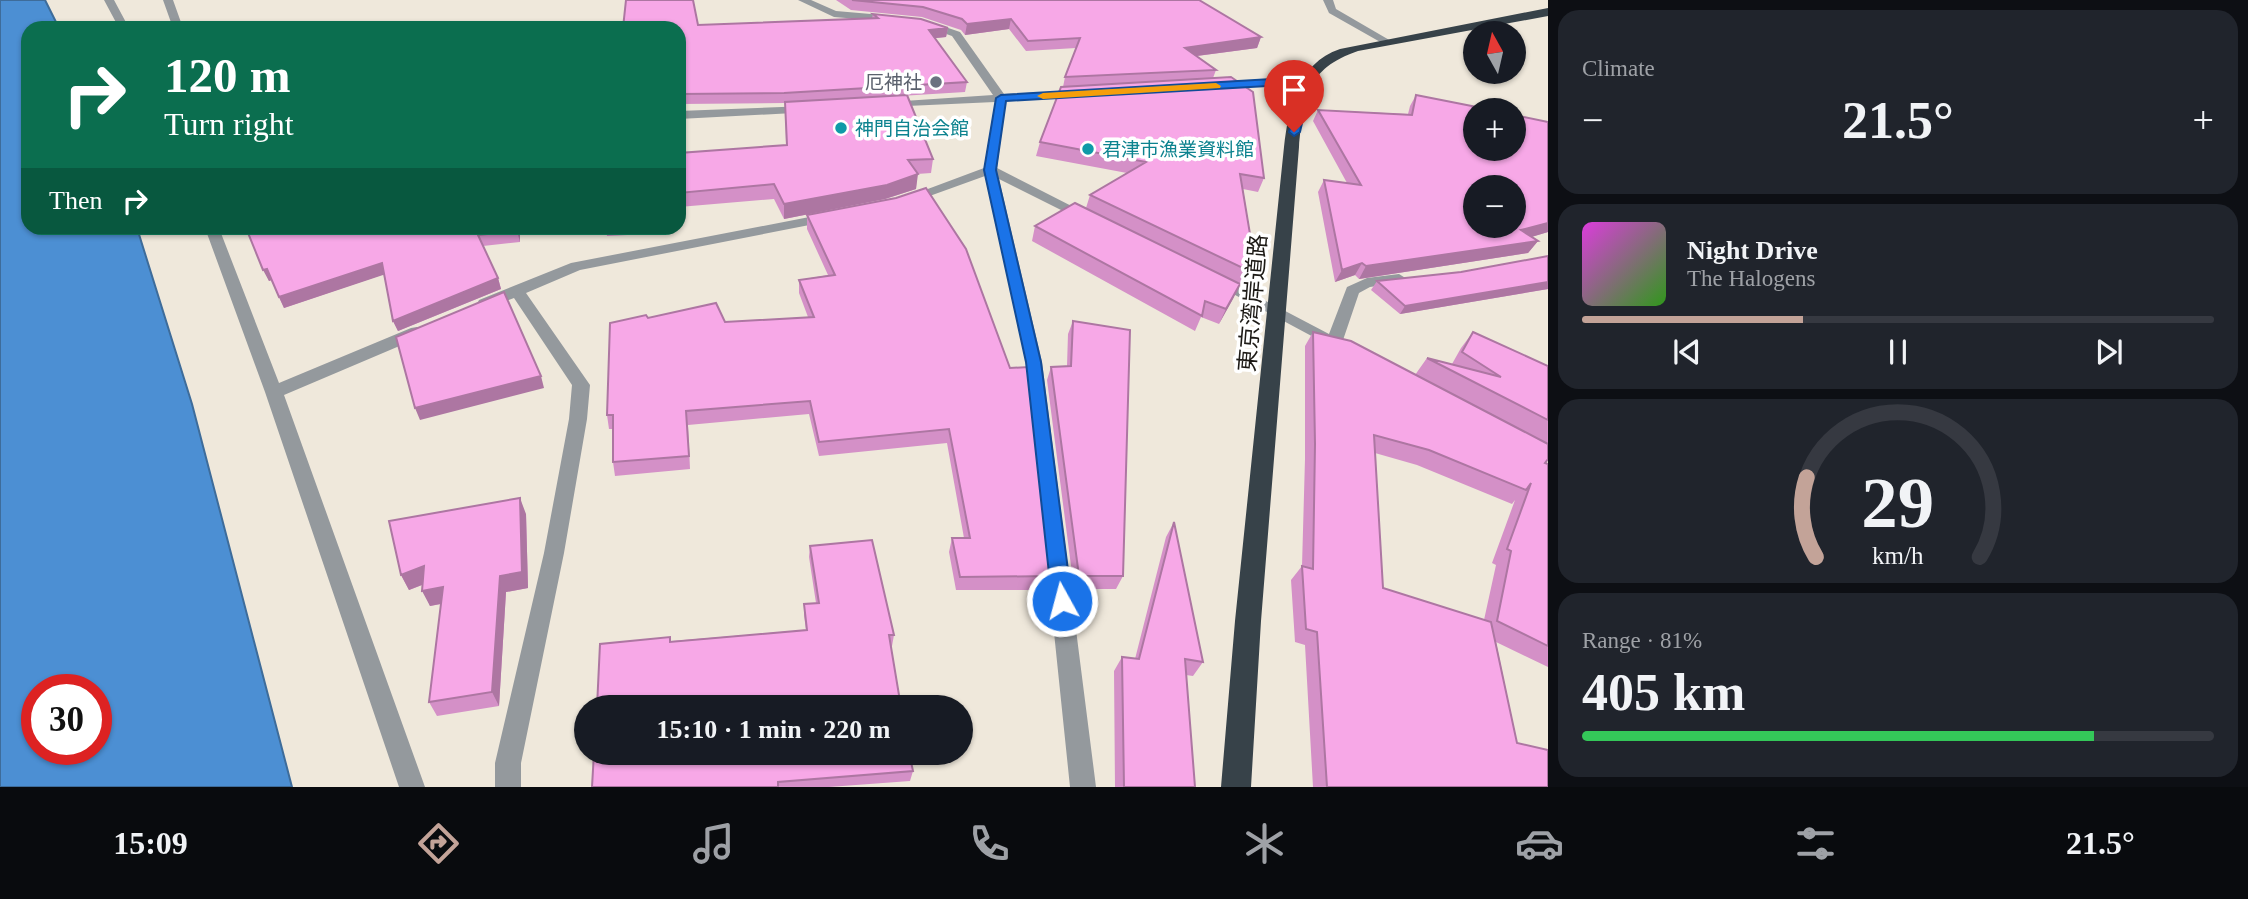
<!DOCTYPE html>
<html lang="en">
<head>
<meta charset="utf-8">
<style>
	:root { --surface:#171b24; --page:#20242c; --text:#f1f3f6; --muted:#9ea1a6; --line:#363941; --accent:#c3a398 }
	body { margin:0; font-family:"Times New Roman","Noto Sans JP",serif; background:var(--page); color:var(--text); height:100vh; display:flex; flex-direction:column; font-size:26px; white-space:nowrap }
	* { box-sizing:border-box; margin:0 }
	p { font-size:23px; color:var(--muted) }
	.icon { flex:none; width:38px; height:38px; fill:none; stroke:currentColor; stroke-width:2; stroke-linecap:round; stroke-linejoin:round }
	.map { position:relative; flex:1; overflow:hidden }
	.panel { display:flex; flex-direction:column; gap:10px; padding:10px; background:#0d0f14; width:700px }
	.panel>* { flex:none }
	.banner { position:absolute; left:21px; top:21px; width:665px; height:214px; border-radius:21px; box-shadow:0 2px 5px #0004; background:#0b6e4f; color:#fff; overflow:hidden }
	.needle { width:46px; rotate:352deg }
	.controls { position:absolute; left:1463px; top:21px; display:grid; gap:14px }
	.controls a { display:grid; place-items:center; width:63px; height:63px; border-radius:50%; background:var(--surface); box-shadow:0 2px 5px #0004; font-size:35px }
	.speed { position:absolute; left:21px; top:674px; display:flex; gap:14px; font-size:35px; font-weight:700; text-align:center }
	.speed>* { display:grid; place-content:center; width:91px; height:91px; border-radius:50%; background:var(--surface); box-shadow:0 2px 5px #0004; line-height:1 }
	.speed .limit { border:10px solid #d22; background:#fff; color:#111 }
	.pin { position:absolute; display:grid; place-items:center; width:60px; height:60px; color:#fff; margin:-72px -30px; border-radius:50% 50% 50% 0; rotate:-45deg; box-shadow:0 0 7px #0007 }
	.pin .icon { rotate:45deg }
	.me { position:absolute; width:77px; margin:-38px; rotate:353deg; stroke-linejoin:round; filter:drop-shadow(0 0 5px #0008) }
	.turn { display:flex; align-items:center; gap:24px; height:147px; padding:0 28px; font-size:32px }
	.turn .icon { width:91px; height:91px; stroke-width:2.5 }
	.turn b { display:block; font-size:49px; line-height:60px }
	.then { display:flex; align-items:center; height:66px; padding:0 28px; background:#0003; gap:14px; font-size:26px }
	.big { font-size:52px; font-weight:800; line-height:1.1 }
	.panel .widget { flex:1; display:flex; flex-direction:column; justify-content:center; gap:10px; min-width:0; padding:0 24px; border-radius:21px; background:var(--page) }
	.panel .dial { align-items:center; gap:0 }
	.dial svg { height:182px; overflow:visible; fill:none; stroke:var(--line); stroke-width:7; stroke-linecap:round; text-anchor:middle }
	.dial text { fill:var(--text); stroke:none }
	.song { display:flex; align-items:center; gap:21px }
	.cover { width:84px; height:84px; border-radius:10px; background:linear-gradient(135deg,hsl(300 70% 55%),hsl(110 70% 35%)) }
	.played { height:7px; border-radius:4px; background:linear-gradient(90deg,var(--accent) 35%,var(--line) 35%) }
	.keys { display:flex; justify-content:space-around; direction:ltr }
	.heat { display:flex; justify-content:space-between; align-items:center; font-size:38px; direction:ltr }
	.charge { height:10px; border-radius:5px; background:linear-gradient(90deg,#34c759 81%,var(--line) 0) }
	.trip { position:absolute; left:574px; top:695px; width:399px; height:70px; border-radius:35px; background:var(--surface); box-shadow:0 2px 5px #0004; font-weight:800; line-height:70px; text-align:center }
	.dock { display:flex; height:112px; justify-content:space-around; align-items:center; background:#090b0e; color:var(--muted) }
	.dock .icon { width:49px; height:49px }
	.dock .active { color:var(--accent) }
	.dock b { font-size:32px; color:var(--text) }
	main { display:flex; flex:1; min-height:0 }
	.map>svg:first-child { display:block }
</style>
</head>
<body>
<main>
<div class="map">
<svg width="1548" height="787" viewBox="0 0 1548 787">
	<rect width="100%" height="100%" fill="#efe8db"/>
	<path fill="#4c8fd3" stroke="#3e6c9a" stroke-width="2" fill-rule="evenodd" d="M0 0H45L59 28H28V228H137L192 404 292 787H0ZM37 690H96V749H37Z"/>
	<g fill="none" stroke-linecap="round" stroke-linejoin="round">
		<path fill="#94999d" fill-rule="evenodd" d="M104 0H114L129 28H119Z
			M163 0H173L183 28H173Z
			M798 0H811L836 11 894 16 899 19 894 22 834 17Z
			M1323 0H1333L1336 9 1391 41 1382 43 1329 13Z
			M925 20 960 32 1004 94 1081 90 1087 93 1081 96 1006 101 997 168 1095 218 1088 222 1083 221 999 179 1042 362 1096 787H1070L1026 362 985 176 913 202 908 203 901 199 984 168 995 102 885 107 883 105 889 102 993 95 952 36 921 25V21Z
			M1307 77 1313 80 1311 82 1217 89 1211 86 1217 83Z
			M808 106 814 110 812 112 679 119V111Z
			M830 213 835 214V220L580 270 526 293 590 385 587 419 564 553 521 763V787H495V763L544 553 569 419 572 385 514 298 485 309 477 304 479 300 571 263Z
			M205 228H219L279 383 411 328 417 327 425 332 423 336 284 395 425 787H399L265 392Z
			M1399 274 1407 279 1404 282 1370 287 1359 293 1342 343 1334 348 1209 281 1217 276 1222 278 1329 334 1347 287 1367 278Z"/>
		<path fill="#374249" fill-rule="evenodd" d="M1548 8V16L1358 51C1306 69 1304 97 1299 147L1261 621 1251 787H1221L1235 621 1284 147C1289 106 1297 64 1340 49Z"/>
	</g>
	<path fill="#d490c7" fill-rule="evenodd" d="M836 0H1199L1261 37 1257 48 1197 56 1216 70 1213 78 1264 178 1258 192 1243 189 1254 258 1219 324 1201 317 1195 331 1032 241 1035 226 1086 208 1090 195 1127 173 1036 156 1040 142 1063 87 1065 77 1076 48 1026 51 1009 29 965 35 961 30 922 17 851 10Z
		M873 14 948 28 946 37 935 38 967 82 965 92 900 96 933 159 931 173 917 174 916 189 885 199 784 219 774 199 679 207V153L786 145 785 103 679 104V28L698 25 872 18Z
		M1416 95 1548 122V232L1531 237 1538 241 1528 253 1359 279 1355 275 1335 282 1318 192 1324 180 1347 183 1313 121 1318 110 1408 114 1410 106Z
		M807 215 1052 576 1047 590H956L949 552 952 538H964L947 443 819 456 809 414 688 425 690 469 615 476 613 462V429H609L607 415 648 318 725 322 808 317 799 293V280L828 275 807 229Z
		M246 228H520V242L483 246 498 278 501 289 398 331 393 321 384 274 284 308 271 280 269 281Z
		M606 228H668V233L607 236Z
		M1548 256V289L1400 314 1371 290 1377 281 1461 272Z
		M1073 321 1123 576 1116 589H1074L1047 380 1051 367 1067 366 1068 334Z
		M1313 332 1415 375 1427 358 1452 364 1461 348 1473 332 1548 366V459L1545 463 1548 464V667L1496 642 1517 743 1548 787H1313L1305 645 1295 642 1291 580 1302 566 1305 459V346ZM1375 453 1417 465 1512 504 1515 500 1492 563 1496 565 1484 620 1383 588Z
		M526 514 528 588 506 592 499 706 437 716 429 702 441 604 430 606 422 585 409 590 401 575Z
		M1174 522 1203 662 1193 676 1186 675 1195 787H1115L1114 671 1122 657 1135 659 1166 537Z
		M810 546 894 635 892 646 671 641 806 630 804 615V604L816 603 809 557Z
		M913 771 910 781 829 787H592Z"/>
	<path fill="#ad76a2" d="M1011 19 1009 29 965 35 967 24Z
		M948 28 946 37 927 39 929 30Z
		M1261 37 1257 48 1181 58 1185 48Z
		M918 174 916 189 885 199 784 219V204Z
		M1548 223V232L1512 243 1521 230Z
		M517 228H520V242L517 231Z
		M1538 241 1528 253 1359 279 1366 266Z
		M382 263 386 274 284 308 279 297Z
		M1362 263 1355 275 1335 282 1342 270Z
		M267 269 272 280 269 281 263 270Z
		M498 278 501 289 398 331 393 321Z
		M1548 282V289L1400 314 1405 306Z
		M1240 284 1233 299 1219 324 1226 309Z
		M541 376 544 388 420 420 415 408Z
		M520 498 526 514 528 588 506 592 499 706 492 692 500 576Z
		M424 566 432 581 409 590 401 575Z
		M443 587 450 602 430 606 422 591Z"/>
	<path fill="#f7a8e7" stroke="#ad76a2" stroke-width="2" fill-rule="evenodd" d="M626 0H693L698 25 878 18 873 14 921 19 948 28 929 30 967 82 784 93 679 94V28H623Z
		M852 0H1199L1261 37 1185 48 1216 70 1065 77 1080 38 1028 41 1011 19 967 24 962 19 923 7Z
		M1231 77 1253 92 1264 178 1240 174 1254 258 1247 270 1090 195 1146 162 1040 142 1061 87Z
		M907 95 933 159 908 160 918 174 887 185 784 204 774 184 679 193V153L787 145 785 102Z
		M1416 95 1492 110H1475V149H1514V115L1548 122V223L1521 230 1538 241 1366 266 1362 263 1342 270 1324 180 1361 185 1318 110 1412 115ZM1475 187H1514V226H1475Z
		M926 188 966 249 1010 368 1029 367 1052 576 960 577 952 538H970L949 429 819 442 810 401 686 411 689 456 613 462V415H607L610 323 646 315 648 318 716 303 725 322 814 317 799 280 835 275 807 215 896 198Z
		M1075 203 1240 284 1226 309 1205 301 1202 316 1035 226Z
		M246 228H517V231L478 235 498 278 393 321 382 263 279 297 267 269 263 270Z
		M1548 256V282L1405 306 1377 281 1461 272Z
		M504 292 541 376 415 408 396 337Z
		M1073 321 1130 330 1123 576H1079L1051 367 1071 366Z
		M1313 332 1351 341 1548 444V459L1545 463 1548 464V646L1497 621 1511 551 1507 549 1531 483 1526 490 1429 450 1374 435 1383 588 1491 622 1517 743 1548 750V787H1327L1317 632 1306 629 1302 566 1313 569 1315 444Z
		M1473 332 1548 366V420L1427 358 1501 377 1462 352Z
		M520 498 522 572 500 576 492 692 429 702 443 587 422 591 424 566 401 575 389 521Z
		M1174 522 1203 662 1185 659 1195 787H1124L1122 657 1139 659Z
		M872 540 894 635H889L901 707H597L600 644 670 637V642L807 630 804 604 819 603 810 546Z
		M594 752H909L913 771 778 782V787H592Z"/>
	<path fill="#1a73e8" stroke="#114b97" stroke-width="2" d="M1307 77 1312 80 1300 132 1294 136 1289 132 1301 84 1006 101 996 170 1041 362 1072 601 1069 607 1062 609 1055 607 1052 601 1026 362 984 170 996 98 1001 95Z"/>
	<path fill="#f59e0b" d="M1216 83 1221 86 1220 88 1043 99 1037 96 1043 93Z"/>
	<circle fill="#6b7280" stroke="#fff" stroke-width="2.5" cx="936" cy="82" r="7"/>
	<g fill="#0f9aa8" stroke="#fff" stroke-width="2.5">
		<circle cx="841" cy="128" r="7"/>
		<circle cx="1088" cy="149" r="7"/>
	</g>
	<g text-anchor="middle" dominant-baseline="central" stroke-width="7" stroke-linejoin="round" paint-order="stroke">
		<g font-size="19" fill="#5b616d" stroke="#fff" text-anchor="end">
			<text x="922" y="82">厄神社</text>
		</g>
		<g font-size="19" fill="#0d838f" stroke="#fff" text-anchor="start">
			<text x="855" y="128">神門自治会館</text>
			<text x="1102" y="149">君津市漁業資料館</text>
		</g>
		<g font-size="23" fill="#1d1a16" stroke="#fff">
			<text transform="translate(1253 303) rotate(-85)">東京湾岸道路</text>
		</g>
	</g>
</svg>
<div class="controls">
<a><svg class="needle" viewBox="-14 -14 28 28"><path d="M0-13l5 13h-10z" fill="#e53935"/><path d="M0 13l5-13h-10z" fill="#9ea1a6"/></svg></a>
<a>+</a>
<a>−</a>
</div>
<div class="speed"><div class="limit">30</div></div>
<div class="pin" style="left:1294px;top:132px;background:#d93025"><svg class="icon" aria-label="arrive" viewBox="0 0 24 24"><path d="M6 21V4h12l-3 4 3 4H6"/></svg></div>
<svg class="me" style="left:1062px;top:601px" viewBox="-20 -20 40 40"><circle r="17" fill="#1a73e8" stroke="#fff" stroke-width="3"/><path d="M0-11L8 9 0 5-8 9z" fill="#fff"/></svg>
<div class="trip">15:10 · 1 min · 220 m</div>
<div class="banner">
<div class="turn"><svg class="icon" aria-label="right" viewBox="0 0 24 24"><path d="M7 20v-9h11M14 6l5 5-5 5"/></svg><div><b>120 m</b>Turn right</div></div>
<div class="then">Then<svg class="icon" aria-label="right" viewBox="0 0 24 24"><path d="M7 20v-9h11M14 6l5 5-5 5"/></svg></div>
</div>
</div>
<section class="panel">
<div class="widget"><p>Climate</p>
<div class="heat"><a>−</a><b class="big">21.5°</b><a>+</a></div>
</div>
<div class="widget">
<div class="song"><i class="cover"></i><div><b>Night Drive</b><p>The Halogens</p></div></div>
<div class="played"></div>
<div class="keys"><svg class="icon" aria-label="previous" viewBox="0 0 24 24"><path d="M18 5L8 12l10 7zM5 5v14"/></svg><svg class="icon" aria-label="pause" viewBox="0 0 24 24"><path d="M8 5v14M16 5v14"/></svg><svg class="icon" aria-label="next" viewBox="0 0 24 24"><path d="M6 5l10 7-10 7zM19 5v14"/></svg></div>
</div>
<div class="widget dial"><svg viewBox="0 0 100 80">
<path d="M14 69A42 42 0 1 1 86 69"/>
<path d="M14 69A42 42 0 0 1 10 34" stroke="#c3a398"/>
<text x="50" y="56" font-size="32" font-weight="700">29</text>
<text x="50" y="72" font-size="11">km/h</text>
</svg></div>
<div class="widget"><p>Range · 81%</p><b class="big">405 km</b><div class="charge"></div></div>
</section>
</main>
<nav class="dock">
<b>15:09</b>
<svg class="icon active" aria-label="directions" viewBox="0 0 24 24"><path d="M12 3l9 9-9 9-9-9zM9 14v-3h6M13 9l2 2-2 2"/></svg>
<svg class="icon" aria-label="music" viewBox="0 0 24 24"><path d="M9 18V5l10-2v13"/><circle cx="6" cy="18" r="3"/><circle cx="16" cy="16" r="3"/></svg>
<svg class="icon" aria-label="phone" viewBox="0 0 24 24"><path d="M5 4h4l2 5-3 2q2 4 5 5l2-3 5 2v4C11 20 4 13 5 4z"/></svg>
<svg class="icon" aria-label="climate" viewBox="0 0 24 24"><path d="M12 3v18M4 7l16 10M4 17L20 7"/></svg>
<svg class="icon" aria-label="car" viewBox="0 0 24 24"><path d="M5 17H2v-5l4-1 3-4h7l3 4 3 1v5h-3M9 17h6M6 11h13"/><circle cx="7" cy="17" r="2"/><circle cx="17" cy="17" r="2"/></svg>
<svg class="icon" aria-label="filters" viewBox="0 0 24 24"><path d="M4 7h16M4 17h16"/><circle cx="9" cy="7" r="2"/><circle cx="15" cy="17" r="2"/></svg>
<b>21.5°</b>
</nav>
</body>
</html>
